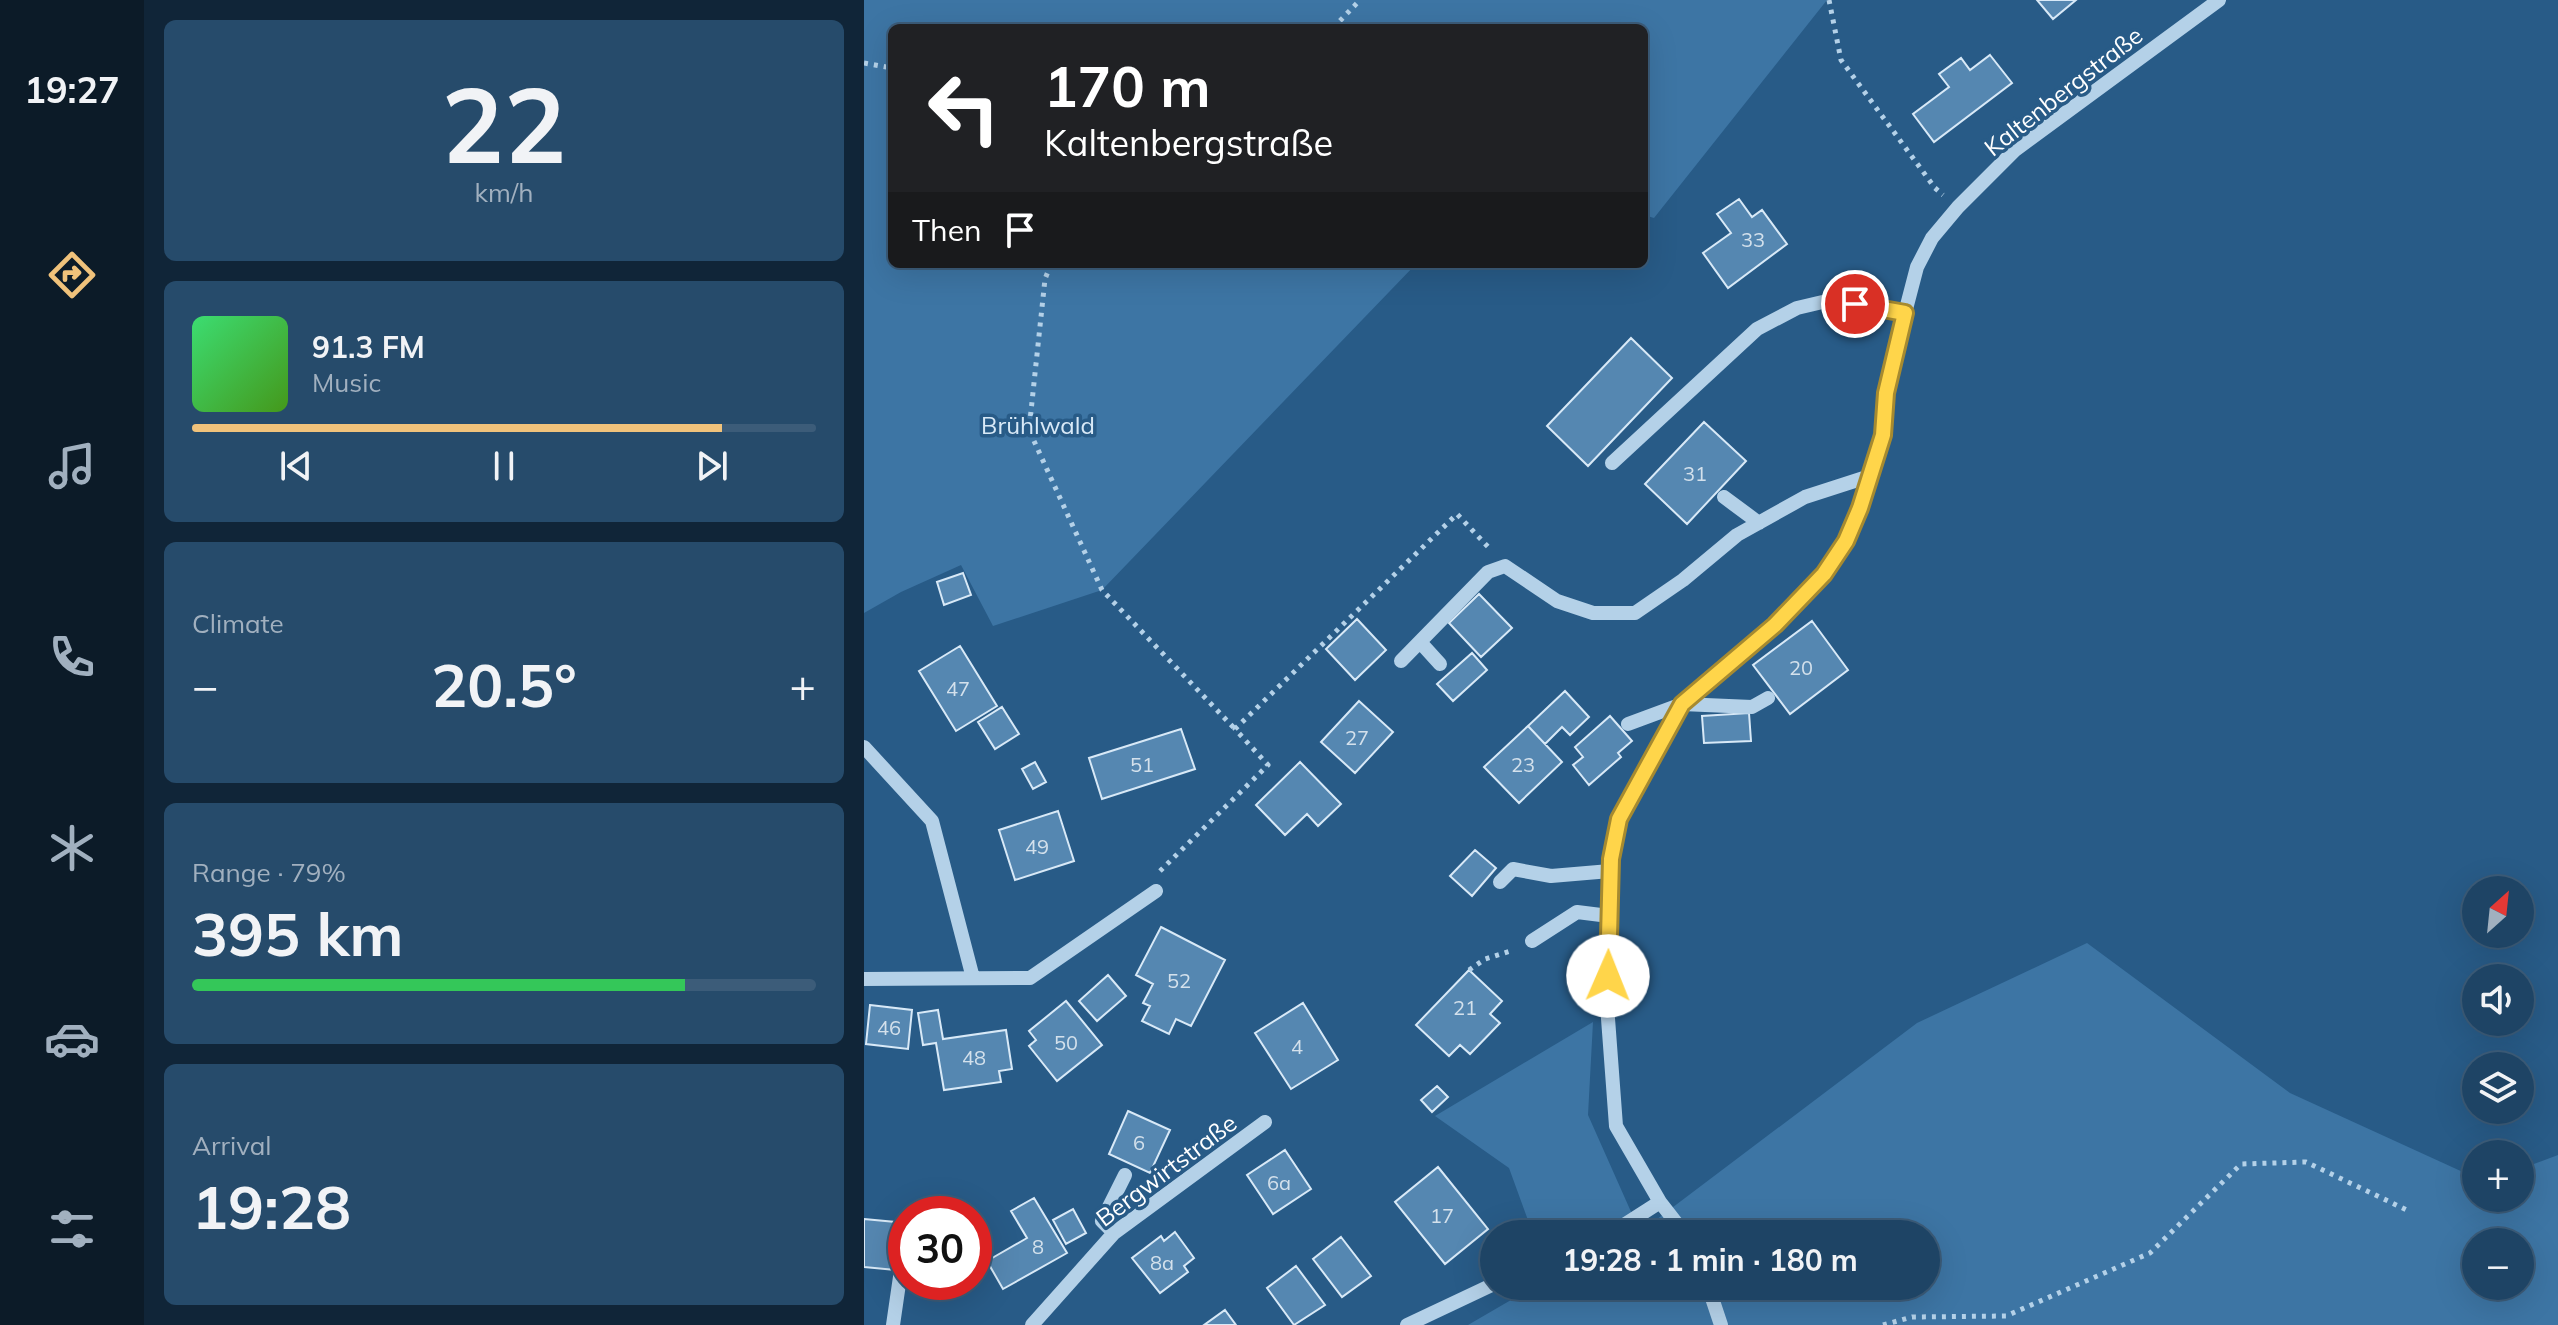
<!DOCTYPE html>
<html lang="en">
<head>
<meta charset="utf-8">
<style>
	:root { --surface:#1e4465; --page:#264b6b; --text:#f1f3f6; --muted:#a1b0bf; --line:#3c5c79; --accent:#f0c27b }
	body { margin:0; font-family:Mulish,sans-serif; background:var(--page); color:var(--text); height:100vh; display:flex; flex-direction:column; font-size:30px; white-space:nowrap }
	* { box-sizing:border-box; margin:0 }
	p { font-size:26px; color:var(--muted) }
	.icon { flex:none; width:44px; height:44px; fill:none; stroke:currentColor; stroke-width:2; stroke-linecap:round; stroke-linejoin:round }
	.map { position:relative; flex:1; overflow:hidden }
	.details { display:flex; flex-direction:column; gap:20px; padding:20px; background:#102538; width:720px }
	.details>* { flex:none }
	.hud { position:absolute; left:24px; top:24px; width:760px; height:244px; border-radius:12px; box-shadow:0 8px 32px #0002,0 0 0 2px var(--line); background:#202124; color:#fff; overflow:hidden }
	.needle { width:52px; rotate:27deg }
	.controls { position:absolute; left:1598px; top:876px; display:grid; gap:16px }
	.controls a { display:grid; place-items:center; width:72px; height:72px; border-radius:50%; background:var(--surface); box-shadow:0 8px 32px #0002,0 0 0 2px var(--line); font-size:40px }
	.speed { position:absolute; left:24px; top:1196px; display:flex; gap:16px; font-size:40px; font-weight:700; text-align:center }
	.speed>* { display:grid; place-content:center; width:104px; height:104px; border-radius:50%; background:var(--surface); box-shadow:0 8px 32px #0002,0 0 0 2px var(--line); line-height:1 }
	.speed .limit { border:12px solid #d22; background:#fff; color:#111 }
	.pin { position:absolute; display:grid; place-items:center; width:68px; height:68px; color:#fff; margin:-34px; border:4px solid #fff; border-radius:50%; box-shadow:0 2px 8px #0007 }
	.me { position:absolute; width:88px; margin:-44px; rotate:1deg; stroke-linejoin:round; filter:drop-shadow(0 0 6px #0008) }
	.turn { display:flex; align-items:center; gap:28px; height:168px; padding:0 24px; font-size:36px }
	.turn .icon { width:104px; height:104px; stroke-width:2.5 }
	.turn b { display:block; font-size:56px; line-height:68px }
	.then { display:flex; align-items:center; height:76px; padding:0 24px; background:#0003; gap:16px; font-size:30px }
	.big { font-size:60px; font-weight:700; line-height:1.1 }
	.details .tile { flex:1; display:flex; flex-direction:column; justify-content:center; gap:12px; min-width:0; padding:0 28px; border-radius:12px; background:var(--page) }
	.details .dial { align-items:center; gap:0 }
	.dial b { font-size:104px; line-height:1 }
	.song { display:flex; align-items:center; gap:24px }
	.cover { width:96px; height:96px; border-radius:12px; background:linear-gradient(135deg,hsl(140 70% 55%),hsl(100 70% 35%)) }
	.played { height:8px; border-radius:4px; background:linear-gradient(90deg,var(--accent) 85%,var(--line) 85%) }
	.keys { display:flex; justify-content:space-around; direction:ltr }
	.heat { display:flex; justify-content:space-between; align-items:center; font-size:44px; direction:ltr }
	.charge { height:12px; border-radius:6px; background:linear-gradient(90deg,#34c759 79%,var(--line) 0) }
	.trip { position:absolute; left:616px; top:1220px; width:460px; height:80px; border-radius:40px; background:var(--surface); box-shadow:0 8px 32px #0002,0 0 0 2px var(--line); font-weight:700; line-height:80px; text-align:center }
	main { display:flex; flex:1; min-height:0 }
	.dock { display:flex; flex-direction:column; width:144px; justify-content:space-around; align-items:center; background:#0c1b28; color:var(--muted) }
	.dock .icon { width:56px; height:56px }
	.dock .selected { color:var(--accent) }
	.dock b { font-size:36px; color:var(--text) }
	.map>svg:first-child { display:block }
</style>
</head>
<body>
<main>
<nav class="dock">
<b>19:27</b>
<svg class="icon selected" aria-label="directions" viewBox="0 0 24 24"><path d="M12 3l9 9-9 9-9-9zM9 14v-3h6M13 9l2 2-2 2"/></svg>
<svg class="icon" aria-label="music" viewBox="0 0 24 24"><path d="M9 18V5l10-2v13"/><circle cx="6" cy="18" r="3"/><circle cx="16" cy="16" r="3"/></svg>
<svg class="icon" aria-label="phone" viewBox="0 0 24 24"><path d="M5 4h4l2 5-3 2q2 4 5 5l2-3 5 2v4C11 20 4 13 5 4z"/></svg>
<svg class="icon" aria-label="climate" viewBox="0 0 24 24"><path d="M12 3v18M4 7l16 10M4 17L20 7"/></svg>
<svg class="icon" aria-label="car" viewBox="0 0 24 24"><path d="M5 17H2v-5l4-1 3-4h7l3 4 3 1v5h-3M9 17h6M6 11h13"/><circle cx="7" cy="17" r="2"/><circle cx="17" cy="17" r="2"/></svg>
<svg class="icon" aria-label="filters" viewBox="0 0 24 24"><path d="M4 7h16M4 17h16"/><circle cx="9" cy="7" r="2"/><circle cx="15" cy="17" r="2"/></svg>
</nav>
<section class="details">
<div class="tile dial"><b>22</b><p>km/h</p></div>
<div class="tile">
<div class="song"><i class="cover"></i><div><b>91.3 FM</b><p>Music</p></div></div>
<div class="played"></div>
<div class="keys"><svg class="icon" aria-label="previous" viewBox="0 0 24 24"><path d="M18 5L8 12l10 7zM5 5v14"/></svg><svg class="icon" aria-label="pause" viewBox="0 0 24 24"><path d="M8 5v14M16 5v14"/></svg><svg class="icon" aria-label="next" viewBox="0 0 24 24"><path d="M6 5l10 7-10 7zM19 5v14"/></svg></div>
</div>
<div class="tile"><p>Climate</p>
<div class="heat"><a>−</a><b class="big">20.5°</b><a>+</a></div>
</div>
<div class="tile"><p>Range · 79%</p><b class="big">395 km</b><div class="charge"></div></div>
<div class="tile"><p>Arrival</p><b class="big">19:28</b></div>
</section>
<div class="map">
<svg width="1694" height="1325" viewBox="0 0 1694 1325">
	<rect width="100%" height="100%" fill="#285b87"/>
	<path fill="#3d75a4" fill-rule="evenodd" d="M0 0H963L790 218 780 215V28H28V264H552L238 590 129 626 97 565 37 592 0 613Z
		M1223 943 1426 1093 1612 1178V1198H1656V1169L1694 1155V1325H604L671 1286H1062V1234H669L645 1168 571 1116 729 1022 724 1115 776 1232 1053 1023ZM1612 1242H1656V1286H1612Z"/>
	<path fill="#5587b1" stroke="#d8e9f7" stroke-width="2" d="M1173 0H1212L1189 19Z
		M1126 55 1148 83 1070 142 1049 114 1085 87 1075 74 1097 58 1106 70Z
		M875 199 888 217 898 210 923 244 864 288 839 253 867 233 853 214Z
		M767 338 808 378 724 466 683 426Z
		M840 422 882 461 823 524 781 484Z
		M99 573 107 595 80 605 73 582Z
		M615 594 648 628 617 657 585 623Z
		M493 619 522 650 491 680 462 649Z
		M948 621 984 670 926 714 889 665Z
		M96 646 133 706 92 731 55 671Z
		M608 653 623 670 589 701 573 684Z
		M701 691 725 717 706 735 698 727 681 744 664 726Z
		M495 701 529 732 491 773 457 742Z
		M138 707 155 734 131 749 114 722Z
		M885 713 887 741 840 743 838 716Z
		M746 716 768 741 754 753 757 757 725 785 709 765 719 757 711 747Z
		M664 726 698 762 655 803 620 767Z
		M317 729 331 769 238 799 225 758Z
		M171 762 182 782 169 789 158 769Z
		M436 762 477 804 454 826 443 814 421 835 392 805Z
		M194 811 210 861 151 880 135 830Z
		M611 850 632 868 608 896 586 876Z
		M297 927 361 960 327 1026 312 1019 305 1034 278 1021 286 1006 279 1003 289 984 272 975Z
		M605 970 638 1001 626 1014 636 1023 606 1054 596 1045 585 1056 552 1025Z
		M244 975 262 996 233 1021 215 1001Z
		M202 1001 238 1045 193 1081 165 1046 172 1040 165 1031Z
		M439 1003 474 1060 427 1089 391 1033Z
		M6 1005 48 1010 44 1049 2 1044Z
		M74 1010 79 1039 142 1030 148 1069 135 1071 137 1082 80 1090 72 1043 59 1045 54 1013Z
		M573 1086 584 1097 568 1112 557 1100Z
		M264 1111 306 1130 286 1173 245 1154Z
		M421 1150 447 1189 409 1214 383 1175Z
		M574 1167 624 1229 581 1264 531 1202Z
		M170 1198 203 1253 139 1289 123 1261 163 1238 147 1211Z
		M209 1209 222 1233 202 1244 189 1220Z
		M0 1219 42 1223V1271L0 1267Z
		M311 1232 330 1258 320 1266 324 1272 296 1293 268 1258 297 1236 300 1241Z
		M477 1237 507 1276 478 1297 449 1259Z
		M432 1266 461 1305 430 1325 403 1288Z
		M361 1310 372 1325H340Z"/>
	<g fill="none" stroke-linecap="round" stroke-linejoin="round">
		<path stroke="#b4d1e8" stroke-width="5" stroke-dasharray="4 6" stroke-linecap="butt" d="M965 0 977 60 1071 188 1079 195
			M469 28 496 0
			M0 63 28 68
			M187 264 181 279 165 430 238 590 371 729
			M296 871 404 765 371 729 593 514 626 549
			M605 970 621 959 650 950
			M1019 1325 1048 1317 1142 1316 1286 1253 1377 1164 1442 1162 1545 1211"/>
		<path stroke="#b4d1e8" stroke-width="14" d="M748 463 893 329 933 308 967 300 1041 313
			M860 497 895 523
			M556 642 576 664
			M537 661 624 572 641 566 693 601 729 613H771L819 580 873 535 941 497 1006 476
			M764 724 818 704 888 707 904 698
			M0 747 68 821 109 978
			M636 882 649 869 687 876 746 871
			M668 941 713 912 745 916
			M0 979 166 978 292 891
			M250 1233 238 1221 261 1175
			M746 1234 796 1202
			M821 1234 796 1202 752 1126 743 1005 747 859 755 819 818 704 911 625 960 574 982 541 996 508 1019 435 1022 393 1041 313 1053 267 1068 238 1094 207 1151 150 1355 0
			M844 1286 857 1325
			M29 1325 37 1270
			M168 1325 250 1233 401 1122
			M543 1325 630 1284"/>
	</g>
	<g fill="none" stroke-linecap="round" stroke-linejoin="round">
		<g stroke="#a68a30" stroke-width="20">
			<path id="route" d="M744 976 747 859 755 819 818 704 911 625 960 574 982 541 996 508 1019 435 1022 393 1041 313 991 304"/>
		</g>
		<use href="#route" stroke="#ffd54a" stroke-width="14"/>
	</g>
	<g text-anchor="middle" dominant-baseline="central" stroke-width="7" stroke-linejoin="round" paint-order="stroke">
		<g font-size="20" fill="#d4e1ec">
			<text x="889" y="239">33</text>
			<text x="831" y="473">31</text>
			<text x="937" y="667">20</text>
			<text x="94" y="688">47</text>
			<text x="493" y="737">27</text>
			<text x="278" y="764">51</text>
			<text x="659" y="764">23</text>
			<text x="173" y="846">49</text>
			<text x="315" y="980">52</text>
			<text x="601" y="1007">21</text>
			<text x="25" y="1027">46</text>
			<text x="202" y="1042">50</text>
			<text x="433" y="1046">4</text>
			<text x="110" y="1057">48</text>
			<text x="275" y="1142">6</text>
			<text x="415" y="1182">6a</text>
			<text x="578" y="1215">17</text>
			<text x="174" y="1246">8</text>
			<text x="298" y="1262">8a</text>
		</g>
		<g font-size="24" fill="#fff" stroke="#285b87">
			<text transform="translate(1199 91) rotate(-38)">Kaltenbergstraße</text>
			<text transform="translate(302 1170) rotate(-37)">Bergwirtstraße</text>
		</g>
		<g font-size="24" fill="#d8e9f7" stroke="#285b87">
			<text x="174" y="425">Brühlwald</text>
		</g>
	</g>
</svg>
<div class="controls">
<a><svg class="needle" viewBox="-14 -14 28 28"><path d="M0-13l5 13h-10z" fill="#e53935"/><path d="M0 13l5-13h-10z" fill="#a1b0bf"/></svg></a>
<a><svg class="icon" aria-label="sound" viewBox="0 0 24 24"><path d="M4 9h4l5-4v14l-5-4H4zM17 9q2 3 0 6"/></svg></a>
<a><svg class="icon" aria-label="layers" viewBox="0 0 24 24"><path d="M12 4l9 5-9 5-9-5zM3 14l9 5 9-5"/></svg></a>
<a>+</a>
<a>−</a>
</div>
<div class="speed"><div class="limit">30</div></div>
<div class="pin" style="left:991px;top:304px;background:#d93025"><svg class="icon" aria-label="arrive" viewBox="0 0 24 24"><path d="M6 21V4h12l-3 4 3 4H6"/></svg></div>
<svg class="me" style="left:744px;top:976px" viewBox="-20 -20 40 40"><circle r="19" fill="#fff"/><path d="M0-13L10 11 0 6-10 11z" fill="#ffd54a"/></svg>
<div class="trip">19:28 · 1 min · 180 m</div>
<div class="hud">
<div class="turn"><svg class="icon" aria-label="left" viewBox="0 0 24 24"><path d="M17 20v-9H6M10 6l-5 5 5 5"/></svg><div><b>170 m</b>Kaltenbergstraße</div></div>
<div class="then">Then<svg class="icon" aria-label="arrive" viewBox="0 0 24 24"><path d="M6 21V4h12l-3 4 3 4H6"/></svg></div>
</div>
</div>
</main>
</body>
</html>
